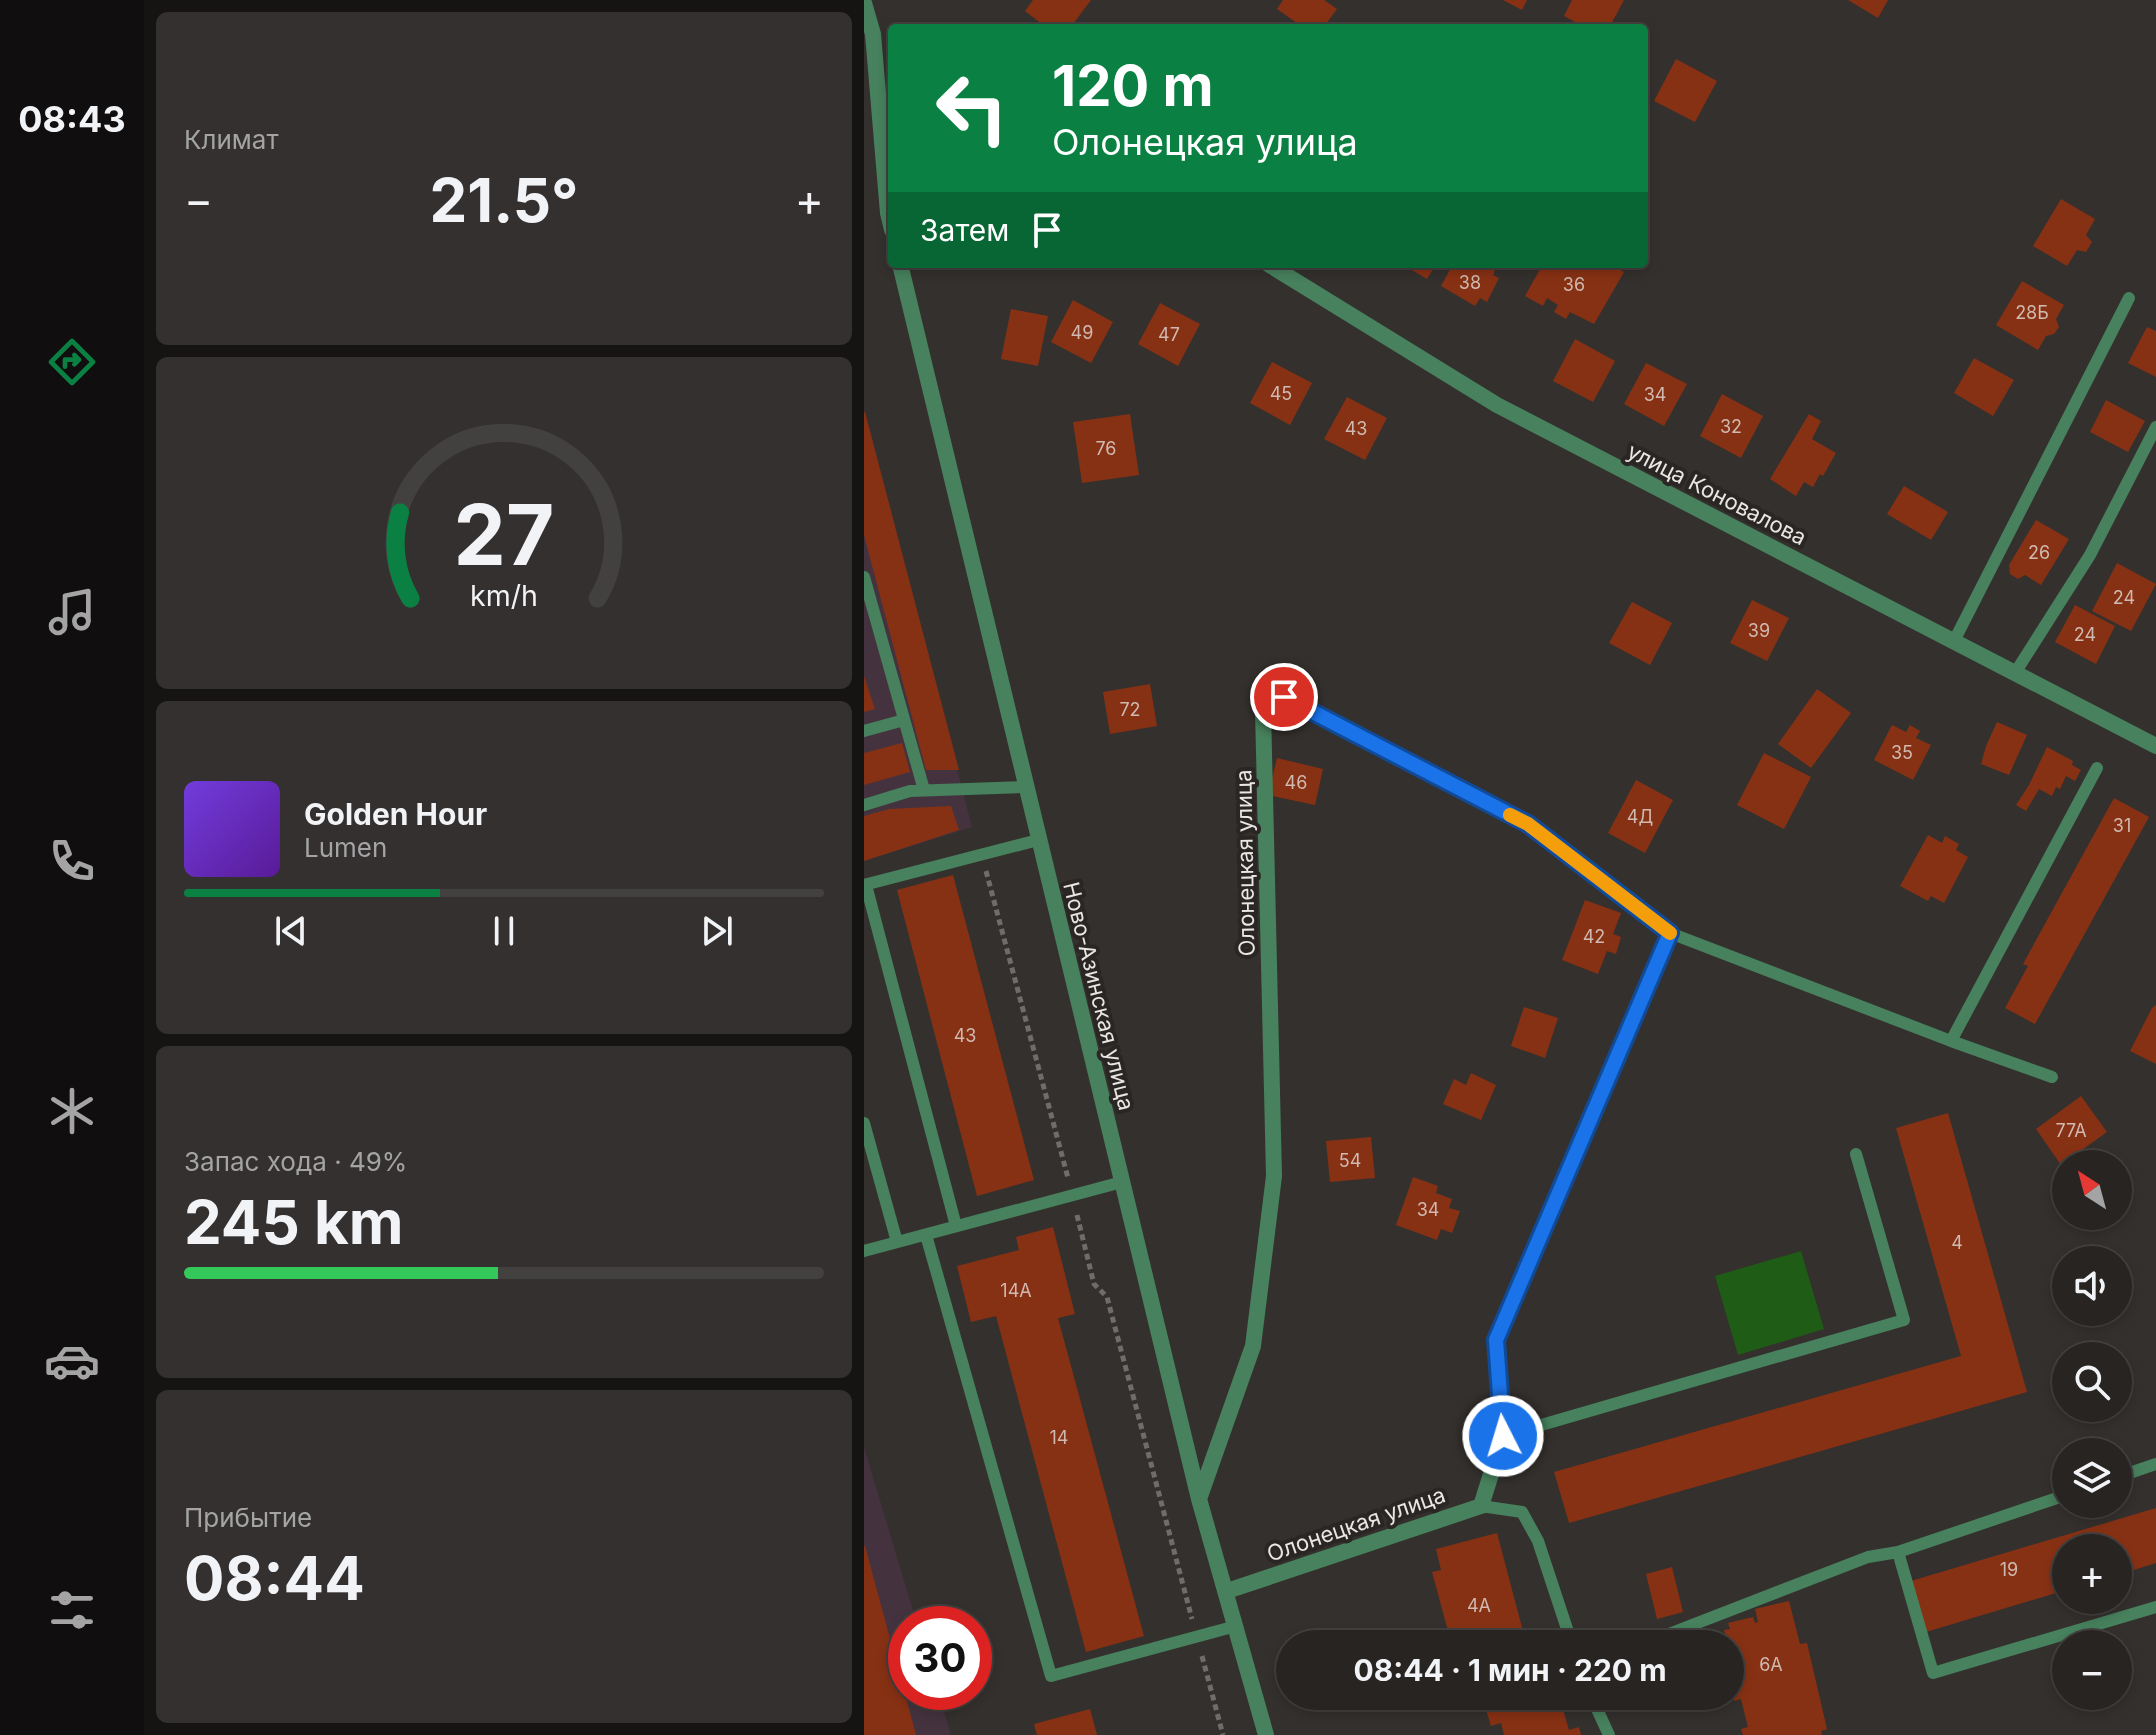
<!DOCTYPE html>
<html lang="ru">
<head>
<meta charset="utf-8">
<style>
	:root { --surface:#272422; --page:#33302f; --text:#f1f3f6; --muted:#a4a4a5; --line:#434140; --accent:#0b8043 }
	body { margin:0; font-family:Inter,sans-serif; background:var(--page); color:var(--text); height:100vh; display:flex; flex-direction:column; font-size:30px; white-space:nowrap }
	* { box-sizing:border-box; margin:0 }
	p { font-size:26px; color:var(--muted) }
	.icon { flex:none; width:44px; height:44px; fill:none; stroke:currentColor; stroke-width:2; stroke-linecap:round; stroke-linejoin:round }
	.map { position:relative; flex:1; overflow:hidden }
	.sheet { display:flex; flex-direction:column; gap:12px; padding:12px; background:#151413; width:720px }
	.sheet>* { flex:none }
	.banner { position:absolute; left:24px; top:24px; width:760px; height:244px; border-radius:8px; box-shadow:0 4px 12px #0003,0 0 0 2px var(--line); background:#0b8043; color:#fff; overflow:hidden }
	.needle { width:52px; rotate:324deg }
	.fabs { position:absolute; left:1188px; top:1150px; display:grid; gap:16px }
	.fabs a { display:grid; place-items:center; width:80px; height:80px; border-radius:50%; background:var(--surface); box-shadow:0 4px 12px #0003,0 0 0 2px var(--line); font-size:40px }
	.speed { position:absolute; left:24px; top:1606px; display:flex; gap:16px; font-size:40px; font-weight:700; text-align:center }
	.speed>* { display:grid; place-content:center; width:104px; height:104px; border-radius:50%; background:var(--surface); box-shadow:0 4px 12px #0003,0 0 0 2px var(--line); line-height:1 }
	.speed .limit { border:12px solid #d22; background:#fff; color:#111 }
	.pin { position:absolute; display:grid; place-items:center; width:68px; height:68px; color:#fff; margin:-34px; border:4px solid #fff; border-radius:50%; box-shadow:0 2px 8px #0007 }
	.me { position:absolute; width:88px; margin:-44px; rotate:355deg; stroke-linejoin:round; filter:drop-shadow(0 0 6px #0008) }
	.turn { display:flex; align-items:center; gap:28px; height:168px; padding:0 32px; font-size:36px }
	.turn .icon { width:104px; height:104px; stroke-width:2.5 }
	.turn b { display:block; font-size:56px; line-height:68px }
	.then { display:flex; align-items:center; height:76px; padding:0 32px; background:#0003; gap:16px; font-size:30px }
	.big { font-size:60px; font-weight:700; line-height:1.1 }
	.sheet .card { flex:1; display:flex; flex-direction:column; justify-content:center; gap:12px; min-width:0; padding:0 28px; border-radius:12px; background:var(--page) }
	.sheet .dial { align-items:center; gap:0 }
	.dial svg { height:208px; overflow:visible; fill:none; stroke:var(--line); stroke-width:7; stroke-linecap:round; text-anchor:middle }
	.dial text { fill:var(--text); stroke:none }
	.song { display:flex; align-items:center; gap:24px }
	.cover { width:96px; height:96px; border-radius:12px; background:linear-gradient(135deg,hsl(260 70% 55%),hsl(270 70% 35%)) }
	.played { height:8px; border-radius:4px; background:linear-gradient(90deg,var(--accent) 40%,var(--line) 40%) }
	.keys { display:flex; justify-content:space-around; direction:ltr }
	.heat { display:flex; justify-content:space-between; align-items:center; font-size:44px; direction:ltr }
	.charge { height:12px; border-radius:6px; background:linear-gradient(90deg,#34c759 49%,var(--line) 0) }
	.trip { position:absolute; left:412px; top:1630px; width:468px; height:80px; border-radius:40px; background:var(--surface); box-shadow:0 4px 12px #0003,0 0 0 2px var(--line); font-weight:700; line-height:80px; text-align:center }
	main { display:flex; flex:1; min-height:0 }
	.menu { display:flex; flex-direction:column; width:144px; justify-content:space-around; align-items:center; background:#100e0e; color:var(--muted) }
	.menu .icon { width:56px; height:56px }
	.menu .current { color:var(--accent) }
	.menu b { font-size:36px; color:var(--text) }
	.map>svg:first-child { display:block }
</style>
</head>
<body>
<main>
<nav class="menu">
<b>08:43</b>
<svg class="icon current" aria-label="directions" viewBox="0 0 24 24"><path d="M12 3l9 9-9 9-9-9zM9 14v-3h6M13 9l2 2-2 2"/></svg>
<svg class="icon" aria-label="music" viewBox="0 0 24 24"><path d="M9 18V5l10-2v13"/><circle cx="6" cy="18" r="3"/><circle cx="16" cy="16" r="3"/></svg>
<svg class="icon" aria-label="phone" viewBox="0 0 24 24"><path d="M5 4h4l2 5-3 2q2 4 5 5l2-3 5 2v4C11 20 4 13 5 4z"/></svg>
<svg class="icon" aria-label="climate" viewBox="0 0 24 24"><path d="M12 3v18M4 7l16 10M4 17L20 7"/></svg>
<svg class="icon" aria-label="car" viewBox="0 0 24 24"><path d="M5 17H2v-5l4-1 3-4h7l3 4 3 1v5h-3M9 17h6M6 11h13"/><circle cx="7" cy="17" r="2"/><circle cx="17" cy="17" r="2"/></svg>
<svg class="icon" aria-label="filters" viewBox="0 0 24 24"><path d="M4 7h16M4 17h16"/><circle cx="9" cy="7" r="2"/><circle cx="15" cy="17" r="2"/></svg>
</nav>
<section class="sheet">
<div class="card"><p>Климат</p>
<div class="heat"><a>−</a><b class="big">21.5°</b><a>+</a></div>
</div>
<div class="card dial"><svg viewBox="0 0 100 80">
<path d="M14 69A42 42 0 1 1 86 69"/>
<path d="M14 69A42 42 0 0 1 10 36" stroke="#0b8043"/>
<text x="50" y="56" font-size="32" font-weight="700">27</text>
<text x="50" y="72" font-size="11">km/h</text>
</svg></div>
<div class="card">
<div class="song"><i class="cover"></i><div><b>Golden Hour</b><p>Lumen</p></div></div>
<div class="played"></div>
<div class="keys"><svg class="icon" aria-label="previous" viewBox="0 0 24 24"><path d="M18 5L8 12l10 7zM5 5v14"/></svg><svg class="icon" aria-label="pause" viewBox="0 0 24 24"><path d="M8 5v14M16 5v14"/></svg><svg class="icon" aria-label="next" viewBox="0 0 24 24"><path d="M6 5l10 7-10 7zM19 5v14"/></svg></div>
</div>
<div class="card"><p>Запас хода · 49%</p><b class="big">245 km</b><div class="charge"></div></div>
<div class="card"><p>Прибытие</p><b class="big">08:44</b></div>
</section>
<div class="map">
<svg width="1292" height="1735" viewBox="0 0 1292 1735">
	<rect width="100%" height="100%" fill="#34302d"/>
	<path fill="#44333e" d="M1 412 108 827 0 861V412Z
		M0 1447 53 1624H42V1692H74L87 1735H0Z"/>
	<path fill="#1f5c16" d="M937 1251 960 1329 874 1355 851 1276Z"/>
	<path fill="#873114" d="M169 0H227L206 28H183L161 11Z
		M419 0H460L473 9 459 28H440L413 9Z
		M639 0H663L658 10Z
		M708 0H760L745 28H722L700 16Z
		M984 0H1024L1014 18Z
		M812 59 853 81 831 122 790 101Z
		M1197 199 1231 219 1222 235 1228 242 1222 252 1213 250 1203 266 1169 246Z
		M543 264H572L563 279 541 266Z
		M589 264H619L631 271 629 275 635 278 623 302 616 298 611 306 577 286Z
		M679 264H746L760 272 730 324 706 312 702 319 690 312 694 305 683 298 679 306 661 296Z
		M1158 281 1200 305 1192 319 1195 327 1190 334 1182 336 1174 350 1132 325Z
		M209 300 249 322 227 363 187 342Z
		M296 303 336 324 314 366 274 344Z
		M147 309 184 316 174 366 137 359Z
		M1283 327 1292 331V377L1264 363Z
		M711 339 751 361 729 402 689 381Z
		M1110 358 1150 380 1129 416 1090 393Z
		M408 362 448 383 426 425 386 403Z
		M782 363 823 384 800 426 760 404Z
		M858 394 899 416 877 458 836 436Z
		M483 397 523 418 501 460 460 439Z
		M1242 400 1281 421 1264 452 1226 432Z
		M0 412H1L95 770H62L0 535Z
		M266 414 275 475 218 483 209 422Z
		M945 414 957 421 948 439 972 453 959 476 956 474 949 487 940 482 932 496 906 479Z
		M1040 486 1084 512 1067 540 1023 514Z
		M1172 520 1205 539 1177 585 1161 575 1154 579 1146 574 1145 565Z
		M1253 563 1292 584 1267 631 1228 611Z
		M888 600 925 618 903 661 866 643Z
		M768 602 808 623 786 665 745 643Z
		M1211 605 1251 626 1232 664 1191 642Z
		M0 676 11 709 0 712Z
		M286 684 293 726 246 734 239 692Z
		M953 689 987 713 947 768 914 744Z
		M1133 722 1163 735 1145 775 1117 764 1122 746Z
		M1028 725 1042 732 1046 725 1056 731 1052 738 1067 745 1049 780 1010 760Z
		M38 743 46 772 0 785V753Z
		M1183 747 1209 761 1208 765 1217 770 1211 781 1202 776 1196 789 1192 787 1188 796 1175 789 1162 811 1152 805 1165 785Z
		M900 753 947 777 920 829 873 805Z
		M413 758 459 769 451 805 404 795Z
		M772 780 809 800 781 853 744 833Z
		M1250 798 1285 817 1171 1024 1141 1008 1164 966 1159 964Z
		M87 806 95 830 0 861V816L25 809Z
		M1064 835 1078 843 1081 836 1095 844 1092 850 1104 857 1080 903 1067 896 1064 901 1036 886Z
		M89 875 170 1180 113 1196 33 890Z
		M721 900 757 913 749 934 757 937 752 954 743 951 734 974 698 960Z
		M1292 1005V1064L1266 1051 1288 1008Z
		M660 1007 694 1018 681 1058 647 1046Z
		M607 1073 632 1085 617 1120 579 1104 590 1079 602 1085Z
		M1217 1096 1243 1132 1197 1165 1172 1129Z
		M1084 1113 1163 1392 705 1523 690 1472 1097 1356 1032 1128Z
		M507 1137 511 1178 466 1182 462 1141Z
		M549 1177 574 1186 572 1193 588 1199 585 1208 596 1211 588 1233 577 1229 573 1240 532 1225Z
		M189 1227 211 1314 194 1318 280 1636 222 1652 132 1316 107 1322 93 1266 155 1250 152 1237Z
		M1292 1508V1563L1254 1575V1548H1202V1590L1062 1632 1047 1581Z
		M633 1533 660 1635 673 1632 676 1644H597L592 1628 584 1631 568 1572 577 1570 572 1549Z
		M0 1546H1L52 1735H0Z
		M808 1567 819 1612 793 1619 782 1574Z
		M925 1601 936 1644 943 1643 963 1729 957 1731 958 1735H879L877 1729 884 1727 877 1699 870 1701 866 1683V1644H864L860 1630 866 1629 864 1623 889 1617 891 1623 894 1622 891 1609Z
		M618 1696H678V1699L695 1696 705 1730 715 1727 717 1735H640L637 1723 627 1726Z
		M226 1709 233 1735H173L170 1724Z"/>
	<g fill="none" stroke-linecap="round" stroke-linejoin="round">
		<path stroke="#706c6a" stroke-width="5" stroke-dasharray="6 4" stroke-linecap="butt" d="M122 871 204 1178
			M213 1215 230 1284 243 1297 328 1619
			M338 1656 359 1735"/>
		<path stroke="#47815d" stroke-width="12" d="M0 577 60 790
			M1090 641 1265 298
			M1151 673 1226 555 1292 427
			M0 731 40 720
			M0 805 46 791 161 787
			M0 885 174 840
			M2 885 92 1226
			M806 933 1087 1041 1188 1077
			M1087 1041 1233 768
			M0 1123 33 1242
			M62 1235 187 1676 372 1626
			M0 1251 258 1182
			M639 1436 1040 1320 992 1154
			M1254 1477 1292 1464
			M617 1506 658 1512 674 1541 708 1644
			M1034 1552 1069 1673 1292 1607
			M779 1644 1004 1557 1034 1552 1202 1495
			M727 1696 745 1735"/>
		<path stroke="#47815d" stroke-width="16" d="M0 3 9 34 24 213 28 230
			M36 264 335 1499 402 1735
			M404 264 633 405 1292 746
			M335 1499 389 1346 410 1176 399 710 420 697 664 824 806 933 632 1340 639 1436 617 1506 363 1591"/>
	</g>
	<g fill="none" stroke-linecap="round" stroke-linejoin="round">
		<g stroke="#114b97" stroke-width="20">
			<path id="route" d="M420 697 664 824 806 933 632 1340 639 1436"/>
		</g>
		<use href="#route" stroke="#1a73e8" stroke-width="14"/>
		<path stroke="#f59e0b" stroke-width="14" d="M646 815 664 824 806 933"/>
	</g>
	<g text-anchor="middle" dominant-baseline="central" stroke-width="8" stroke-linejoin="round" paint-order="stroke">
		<g font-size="18" fill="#d0b9b0">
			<text x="606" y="282">38</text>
			<text x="710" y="284">36</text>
			<text x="1168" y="312">28Б</text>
			<text x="218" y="332">49</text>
			<text x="305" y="334">47</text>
			<text x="417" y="393">45</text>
			<text x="791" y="394">34</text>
			<text x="867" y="426">32</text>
			<text x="492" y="428">43</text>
			<text x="242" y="448">76</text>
			<text x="1175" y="552">26</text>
			<text x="1260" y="597">24</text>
			<text x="895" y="630">39</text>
			<text x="1221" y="634">24</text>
			<text x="266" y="709">72</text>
			<text x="1038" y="752">35</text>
			<text x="432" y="782">46</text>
			<text x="776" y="816">4Д</text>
			<text x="1258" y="825">31</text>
			<text x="730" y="936">42</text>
			<text x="101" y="1035">43</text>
			<text x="1207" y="1130">77А</text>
			<text x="486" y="1160">54</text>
			<text x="564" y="1209">34</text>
			<text x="1093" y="1242">4</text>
			<text x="152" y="1290">14А</text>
			<text x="195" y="1437">14</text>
			<text x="1145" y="1569">19</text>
			<text x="615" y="1605">4А</text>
			<text x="907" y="1664">6А</text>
		</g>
		<g font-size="22" fill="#e9e6e4" stroke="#2a2623">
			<text transform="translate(853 494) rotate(27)">улица Коновалова</text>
			<text transform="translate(381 863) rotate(-91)">Олонецкая улица</text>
			<text transform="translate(235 996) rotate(76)">Ново-Азинская улица</text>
			<text transform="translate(492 1524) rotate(-19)">Олонецкая улица</text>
		</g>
	</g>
</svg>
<div class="fabs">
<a><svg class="needle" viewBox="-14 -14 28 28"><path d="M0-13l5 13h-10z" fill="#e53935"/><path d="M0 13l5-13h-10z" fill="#a4a4a5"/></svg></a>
<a><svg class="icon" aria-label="sound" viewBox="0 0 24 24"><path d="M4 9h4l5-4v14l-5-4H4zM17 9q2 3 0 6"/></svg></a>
<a><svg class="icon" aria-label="search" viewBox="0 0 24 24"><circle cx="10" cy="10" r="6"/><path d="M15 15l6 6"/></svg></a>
<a><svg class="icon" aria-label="layers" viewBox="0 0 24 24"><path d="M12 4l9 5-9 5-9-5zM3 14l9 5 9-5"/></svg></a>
<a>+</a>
<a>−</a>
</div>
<div class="speed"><div class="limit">30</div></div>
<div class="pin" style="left:420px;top:697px;background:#d93025"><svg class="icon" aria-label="arrive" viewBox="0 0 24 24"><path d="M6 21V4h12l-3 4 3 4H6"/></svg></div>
<svg class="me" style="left:639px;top:1436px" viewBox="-20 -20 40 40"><circle r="17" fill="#1a73e8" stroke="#fff" stroke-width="3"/><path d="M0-11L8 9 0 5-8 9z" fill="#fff"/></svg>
<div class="trip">08:44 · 1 мин · 220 m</div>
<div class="banner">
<div class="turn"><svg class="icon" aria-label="left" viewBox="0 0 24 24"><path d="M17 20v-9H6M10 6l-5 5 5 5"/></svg><div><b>120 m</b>Олонецкая улица</div></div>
<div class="then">Затем<svg class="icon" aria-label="arrive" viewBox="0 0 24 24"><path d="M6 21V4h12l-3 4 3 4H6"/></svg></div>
</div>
</div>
</main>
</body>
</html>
